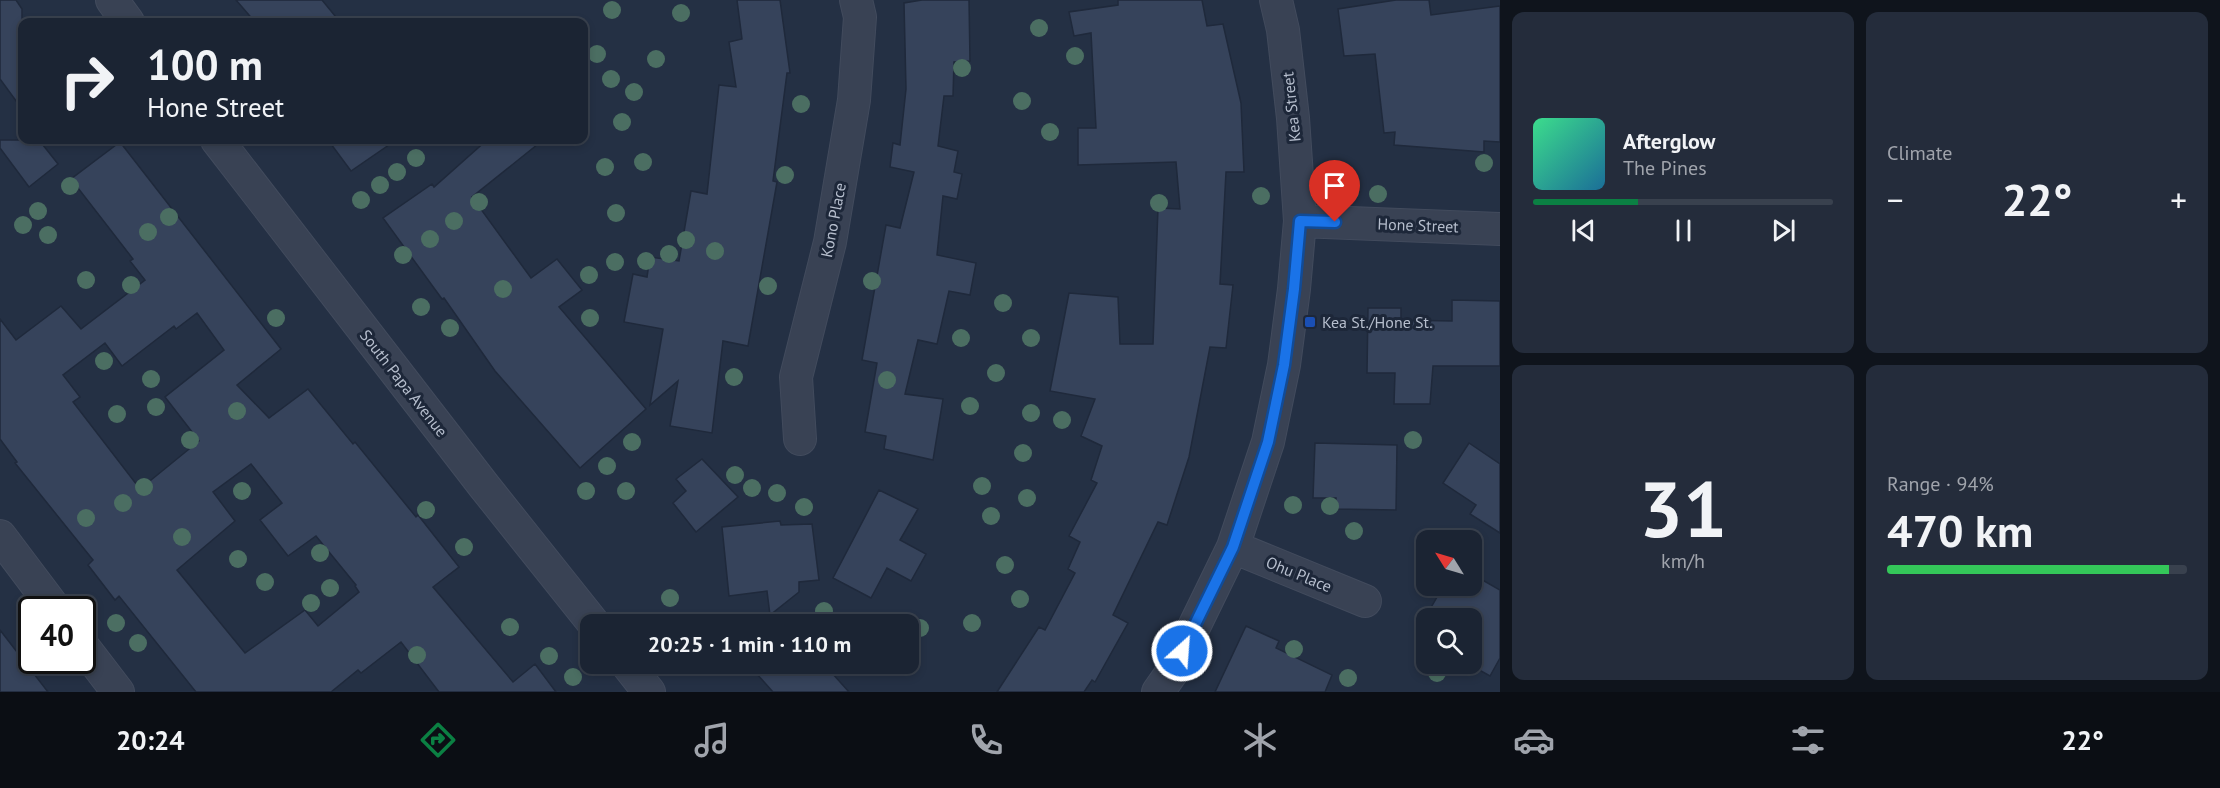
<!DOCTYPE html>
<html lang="en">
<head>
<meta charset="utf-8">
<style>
	:root { --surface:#1b2433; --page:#242c3b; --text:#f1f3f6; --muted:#a0a4ac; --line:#39414e; --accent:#0b8043 }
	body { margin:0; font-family:"PT Sans",sans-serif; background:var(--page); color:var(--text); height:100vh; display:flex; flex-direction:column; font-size:22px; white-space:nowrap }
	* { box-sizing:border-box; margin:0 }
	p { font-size:20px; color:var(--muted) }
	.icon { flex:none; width:33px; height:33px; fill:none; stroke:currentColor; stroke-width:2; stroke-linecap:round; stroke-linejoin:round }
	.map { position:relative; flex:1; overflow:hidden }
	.drawer { display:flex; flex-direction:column; gap:12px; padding:12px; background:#0f141c; width:720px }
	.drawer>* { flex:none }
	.hud { position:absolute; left:18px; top:18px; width:570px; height:126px; border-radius:12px; box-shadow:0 3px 9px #0003,0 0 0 2px var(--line); background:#1b2433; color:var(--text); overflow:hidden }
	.needle { width:39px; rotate:307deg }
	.tools { position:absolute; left:1416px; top:530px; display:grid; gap:12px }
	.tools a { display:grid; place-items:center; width:66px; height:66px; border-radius:12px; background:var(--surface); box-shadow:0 3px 9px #0003,0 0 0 2px var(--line); font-size:30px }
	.speed { position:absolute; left:18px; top:596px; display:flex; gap:12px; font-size:30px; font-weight:700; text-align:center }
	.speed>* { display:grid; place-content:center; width:78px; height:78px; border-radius:50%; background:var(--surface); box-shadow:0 3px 9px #0003,0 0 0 2px var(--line); line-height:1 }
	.speed .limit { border:3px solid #111; border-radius:9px; background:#fff; color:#111 }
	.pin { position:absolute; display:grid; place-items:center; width:51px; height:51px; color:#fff; margin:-62px -26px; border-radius:50% 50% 50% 0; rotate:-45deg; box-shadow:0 0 6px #0007 }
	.pin .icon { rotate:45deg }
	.me { position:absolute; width:66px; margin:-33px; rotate:26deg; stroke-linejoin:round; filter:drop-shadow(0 0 4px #0008) }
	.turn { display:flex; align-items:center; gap:21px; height:126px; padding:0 30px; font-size:27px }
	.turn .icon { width:78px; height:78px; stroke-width:2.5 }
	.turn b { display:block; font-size:42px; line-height:51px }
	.big { font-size:45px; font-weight:700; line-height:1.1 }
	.drawer .card { flex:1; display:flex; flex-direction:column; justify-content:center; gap:9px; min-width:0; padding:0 21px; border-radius:12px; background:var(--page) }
	.drawer .dial { align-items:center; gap:0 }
	.dial b { font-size:78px; line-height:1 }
	.song { display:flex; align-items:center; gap:18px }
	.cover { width:72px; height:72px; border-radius:9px; background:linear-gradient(135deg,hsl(150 70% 55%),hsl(200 70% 35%)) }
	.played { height:6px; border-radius:3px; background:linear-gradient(90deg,var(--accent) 35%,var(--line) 35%) }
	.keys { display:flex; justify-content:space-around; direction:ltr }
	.heat { display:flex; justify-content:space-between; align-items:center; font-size:33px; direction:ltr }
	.charge { height:9px; border-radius:4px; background:linear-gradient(90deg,#34c759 94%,var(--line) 0) }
	.drawer .tiles { flex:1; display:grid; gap:12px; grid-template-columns:repeat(2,1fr) }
	.trip { position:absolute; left:580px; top:614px; width:339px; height:60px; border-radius:12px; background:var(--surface); box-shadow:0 3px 9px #0003,0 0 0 2px var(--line); font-weight:700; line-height:60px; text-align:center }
	.menu { display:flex; height:96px; justify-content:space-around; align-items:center; background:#0b0e14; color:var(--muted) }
	.menu .icon { width:42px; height:42px }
	.menu .active { color:var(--accent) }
	.menu b { font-size:27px; color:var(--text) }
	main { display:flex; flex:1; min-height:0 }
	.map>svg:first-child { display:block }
</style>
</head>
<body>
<main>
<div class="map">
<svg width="1500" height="692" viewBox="0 0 1500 692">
	<rect width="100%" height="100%" fill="#243044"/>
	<path fill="#36435b" stroke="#1f293b" stroke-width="1.5" fill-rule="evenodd" d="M0 0H16L22 9V109L0 79Z
		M236 0H322L340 22H255Z
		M737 0H780L790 73H787L773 181 777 182 748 346 723 341 712 433 670 426 678 381 650 405 663 329 624 322 633 274 647 277 650 257 679 261 691 191 707 194 719 85 736 87 729 42 742 39Z
		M922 0H969L970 61 954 62 953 96H944L938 146 958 151 954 172 962 174 957 199 943 196 937 255 976 263 970 295 949 291 937 344 918 340 905 394 943 399 933 460 884 449 886 436 865 432 877 363 862 360 886 225 900 228 914 172 890 167 893 143 900 145 906 89 904 3Z
		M1118 0H1202L1207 26 1223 24 1241 103 1244 172H1226L1220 284 1233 285 1226 348 1210 347 1189 457 1167 525 1158 522 1113 615 1128 623 1095 682 1092 680 1084 692H997L1039 627 1045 630 1075 573 1068 569 1080 542 1069 536 1097 483 1091 480 1102 446 1081 436 1095 399 1050 391 1069 293 1118 297 1120 344H1153L1158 208 1180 209 1176 162 1078 165V128H1096L1091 33 1074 36 1069 12 1118 5Z
		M1396 0H1429L1431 15 1500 6V142L1484 141V152L1394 145 1395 132 1384 133 1375 54 1344 56 1338 9Z
		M0 140H39L58 164 29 187 0 148Z
		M328 140H396L351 171Z
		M487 140H543L472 197 531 278 557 259 582 290 559 307 646 409 580 468 495 371 444 298 442 299 383 218 432 184 434 187Z
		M120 142 281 349 237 385 269 418 308 389 353 444 355 442 416 517 418 515 459 567 433 587 513 682 535 664 556 692H439L401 642 361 673 358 670 331 692H196L119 596 115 600 88 565 93 560 15 463 17 462 0 439V319L16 340 61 306 81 329 145 280 130 261 133 259 71 179ZM197 313 224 350 165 397 199 441 140 489 73 402 80 397 63 375 105 343 122 366 174 326 176 329ZM251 464 282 503 260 520 288 556 316 536 356 585 355 586 359 592 318 626 305 610 245 653 177 570 235 521 213 492Z
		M1452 300 1500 301V366H1433L1430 404H1394L1395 373H1367L1368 308H1401V320L1452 321Z
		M1315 443 1397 445 1396 510 1336 509V498H1313Z
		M1469 443 1500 464V533L1470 514 1476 505 1443 483Z
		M702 459 738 497 696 532 673 503 686 491 676 479Z
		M879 490 918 509 900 540 926 554 911 581 887 568 871 598 833 578Z
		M780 521 781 525 812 524 819 580 799 582V592L770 615 767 591 729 596 722 527Z
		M1472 574 1500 590V658L1490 676 1472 666V618H1425L1444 585H1472Z
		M1246 626 1279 641 1276 648 1332 675 1325 692H1215Z
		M0 630 48 692H0Z
		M747 663H823L849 692H773Z"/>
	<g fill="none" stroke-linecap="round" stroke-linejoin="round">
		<g stroke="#424b5d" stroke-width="34">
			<path id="minor" d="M112 0 128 22
				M217 140 484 486 594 624
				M1300 221 1500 229
				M800 439 796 377 830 242 854 100 860 17 856 0
				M0 536 55 609
				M1233 547 1365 601
				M82 645 118 692
				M626 663 649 692
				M1158 692 1172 672 1233 547 1268 442 1284 365 1294 289 1300 221 1293 118 1283 30 1276 0"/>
		</g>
		<use href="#minor" stroke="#394254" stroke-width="32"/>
	</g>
	<g fill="#4b6e62">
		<circle cx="612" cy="10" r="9"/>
		<circle cx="681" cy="13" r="9"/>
		<circle cx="1039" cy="28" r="9"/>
		<circle cx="597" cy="54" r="9"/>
		<circle cx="1075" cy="56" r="9"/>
		<circle cx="656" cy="59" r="9"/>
		<circle cx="962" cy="68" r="9"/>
		<circle cx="611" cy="79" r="9"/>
		<circle cx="634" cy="92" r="9"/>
		<circle cx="1022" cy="101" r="9"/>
		<circle cx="801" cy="104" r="9"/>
		<circle cx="622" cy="122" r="9"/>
		<circle cx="1050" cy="132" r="9"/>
		<circle cx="416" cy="158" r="9"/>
		<circle cx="643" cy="162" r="9"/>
		<circle cx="1484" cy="163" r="9"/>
		<circle cx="605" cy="167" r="9"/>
		<circle cx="397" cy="172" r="9"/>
		<circle cx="785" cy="175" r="9"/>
		<circle cx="380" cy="185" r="9"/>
		<circle cx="70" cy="186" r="9"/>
		<circle cx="1350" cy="192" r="9"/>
		<circle cx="1378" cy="194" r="9"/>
		<circle cx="1261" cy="196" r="9"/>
		<circle cx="361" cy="200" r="9"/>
		<circle cx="479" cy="202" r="9"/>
		<circle cx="1159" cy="203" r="9"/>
		<circle cx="38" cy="211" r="9"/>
		<circle cx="616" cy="213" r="9"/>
		<circle cx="169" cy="217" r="9"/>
		<circle cx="454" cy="221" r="9"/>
		<circle cx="23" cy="225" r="9"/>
		<circle cx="148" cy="232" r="9"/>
		<circle cx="48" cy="235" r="9"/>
		<circle cx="430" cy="239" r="9"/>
		<circle cx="686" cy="240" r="9"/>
		<circle cx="715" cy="251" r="9"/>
		<circle cx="669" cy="254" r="9"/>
		<circle cx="403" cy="255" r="9"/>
		<circle cx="646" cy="261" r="9"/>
		<circle cx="615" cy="262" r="9"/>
		<circle cx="589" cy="275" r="9"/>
		<circle cx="86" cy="280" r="9"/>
		<circle cx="872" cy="281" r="9"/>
		<circle cx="131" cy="285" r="9"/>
		<circle cx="768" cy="286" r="9"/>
		<circle cx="503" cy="289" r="9"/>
		<circle cx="1003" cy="303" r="9"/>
		<circle cx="421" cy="307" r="9"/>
		<circle cx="276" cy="318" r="9"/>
		<circle cx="590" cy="318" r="9"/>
		<circle cx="450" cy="328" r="9"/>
		<circle cx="961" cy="338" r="9"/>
		<circle cx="1031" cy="338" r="9"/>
		<circle cx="104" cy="361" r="9"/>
		<circle cx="996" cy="373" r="9"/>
		<circle cx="734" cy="377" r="9"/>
		<circle cx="151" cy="379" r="9"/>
		<circle cx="887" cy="380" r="9"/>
		<circle cx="970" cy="406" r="9"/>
		<circle cx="156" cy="407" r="9"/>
		<circle cx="237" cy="411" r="9"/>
		<circle cx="1031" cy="413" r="9"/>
		<circle cx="117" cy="414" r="9"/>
		<circle cx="1062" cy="420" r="9"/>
		<circle cx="190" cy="440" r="9"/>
		<circle cx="1413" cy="440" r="9"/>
		<circle cx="632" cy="442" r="9"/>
		<circle cx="1023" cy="453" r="9"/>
		<circle cx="607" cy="466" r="9"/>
		<circle cx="735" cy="475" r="9"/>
		<circle cx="982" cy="486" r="9"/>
		<circle cx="144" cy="487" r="9"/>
		<circle cx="752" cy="488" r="9"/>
		<circle cx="242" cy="491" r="9"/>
		<circle cx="586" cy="491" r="9"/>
		<circle cx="626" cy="491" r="9"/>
		<circle cx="777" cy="493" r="9"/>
		<circle cx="1027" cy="498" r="9"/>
		<circle cx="123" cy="503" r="9"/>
		<circle cx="1293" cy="505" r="9"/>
		<circle cx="1330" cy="506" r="9"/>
		<circle cx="804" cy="507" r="9"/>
		<circle cx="426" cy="510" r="9"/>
		<circle cx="991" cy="516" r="9"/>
		<circle cx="86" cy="518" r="9"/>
		<circle cx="1354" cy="531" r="9"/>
		<circle cx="182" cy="537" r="9"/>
		<circle cx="464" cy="547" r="9"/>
		<circle cx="320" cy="553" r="9"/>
		<circle cx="238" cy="559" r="9"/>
		<circle cx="1005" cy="565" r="9"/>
		<circle cx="265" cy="582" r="9"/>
		<circle cx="330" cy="588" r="9"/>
		<circle cx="670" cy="598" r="9"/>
		<circle cx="1020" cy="599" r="9"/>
		<circle cx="311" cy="603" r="9"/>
		<circle cx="824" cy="611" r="9"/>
		<circle cx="116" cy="623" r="9"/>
		<circle cx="972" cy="623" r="9"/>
		<circle cx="510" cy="627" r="9"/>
		<circle cx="920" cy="628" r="9"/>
		<circle cx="138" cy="643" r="9"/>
		<circle cx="1294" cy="649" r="9"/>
		<circle cx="417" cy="655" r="9"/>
		<circle cx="549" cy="656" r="9"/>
		<circle cx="1437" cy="673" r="9"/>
		<circle cx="573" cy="677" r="9"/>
		<circle cx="1348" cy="678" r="9"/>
	</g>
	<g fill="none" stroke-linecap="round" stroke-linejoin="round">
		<g stroke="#114b97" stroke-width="15">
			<path id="route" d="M1182 651 1233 547 1268 442 1284 365 1294 289 1300 221 1335 222"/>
		</g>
		<use href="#route" stroke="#1a73e8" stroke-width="10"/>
	</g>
	<rect fill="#1a4fb4" stroke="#1d2739" stroke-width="2" x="1304" y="316" width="12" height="12" rx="3"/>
	<g text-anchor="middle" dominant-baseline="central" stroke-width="6" stroke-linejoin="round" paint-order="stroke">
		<g font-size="16" fill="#b6becd" stroke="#1d2739">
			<text transform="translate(1291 107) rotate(-96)">Kea Street</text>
			<text transform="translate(833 220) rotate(-79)">Kono Place</text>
			<text transform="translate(1418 225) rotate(2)">Hone Street</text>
			<text transform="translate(404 383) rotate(52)">South Papa Avenue</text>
			<text transform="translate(1299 574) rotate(22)">Ohu Place</text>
		</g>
		<g font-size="16" fill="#b6becd" stroke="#1d2739" text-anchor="start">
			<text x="1322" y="322">Kea St./Hone St.</text>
		</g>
	</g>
</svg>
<div class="tools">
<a><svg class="needle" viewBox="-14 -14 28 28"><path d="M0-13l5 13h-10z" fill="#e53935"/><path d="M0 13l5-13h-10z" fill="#a0a4ac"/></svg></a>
<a><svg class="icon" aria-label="search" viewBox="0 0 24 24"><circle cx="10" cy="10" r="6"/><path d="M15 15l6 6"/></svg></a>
</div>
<div class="speed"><div class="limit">40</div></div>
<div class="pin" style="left:1335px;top:222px;background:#d93025"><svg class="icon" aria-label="arrive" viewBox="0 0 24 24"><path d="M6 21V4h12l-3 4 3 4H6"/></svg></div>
<svg class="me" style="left:1182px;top:651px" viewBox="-20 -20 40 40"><circle r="17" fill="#1a73e8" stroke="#fff" stroke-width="3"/><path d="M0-11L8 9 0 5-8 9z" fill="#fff"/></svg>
<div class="trip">20:25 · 1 min · 110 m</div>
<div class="hud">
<div class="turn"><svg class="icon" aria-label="right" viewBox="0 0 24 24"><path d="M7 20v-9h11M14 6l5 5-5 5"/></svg><div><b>100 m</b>Hone Street</div></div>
</div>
</div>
<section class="drawer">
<div class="tiles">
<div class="card">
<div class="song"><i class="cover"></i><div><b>Afterglow</b><p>The Pines</p></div></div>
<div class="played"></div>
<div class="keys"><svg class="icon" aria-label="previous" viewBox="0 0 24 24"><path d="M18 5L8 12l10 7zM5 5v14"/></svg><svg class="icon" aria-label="pause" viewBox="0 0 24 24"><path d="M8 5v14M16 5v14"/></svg><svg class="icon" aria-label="next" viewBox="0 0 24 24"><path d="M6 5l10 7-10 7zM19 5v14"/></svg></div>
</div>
<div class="card"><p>Climate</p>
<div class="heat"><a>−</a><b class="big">22°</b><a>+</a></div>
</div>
<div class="card dial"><b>31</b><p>km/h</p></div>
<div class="card"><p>Range · 94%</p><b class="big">470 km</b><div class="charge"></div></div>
</div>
</section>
</main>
<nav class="menu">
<b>20:24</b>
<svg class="icon active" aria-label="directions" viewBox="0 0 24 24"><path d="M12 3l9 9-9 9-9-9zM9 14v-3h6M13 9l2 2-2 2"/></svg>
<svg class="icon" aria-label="music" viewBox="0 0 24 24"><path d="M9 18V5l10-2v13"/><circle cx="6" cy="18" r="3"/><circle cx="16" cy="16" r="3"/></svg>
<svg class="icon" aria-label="phone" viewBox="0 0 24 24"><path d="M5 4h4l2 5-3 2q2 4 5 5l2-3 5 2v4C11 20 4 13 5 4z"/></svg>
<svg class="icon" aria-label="climate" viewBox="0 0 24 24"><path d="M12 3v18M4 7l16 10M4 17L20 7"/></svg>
<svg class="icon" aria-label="car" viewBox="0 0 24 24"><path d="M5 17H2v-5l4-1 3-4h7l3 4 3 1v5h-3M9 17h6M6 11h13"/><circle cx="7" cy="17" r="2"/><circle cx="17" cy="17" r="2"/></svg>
<svg class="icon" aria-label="filters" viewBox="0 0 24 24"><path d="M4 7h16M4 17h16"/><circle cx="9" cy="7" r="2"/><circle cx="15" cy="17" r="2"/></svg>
<b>22°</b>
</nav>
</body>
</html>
